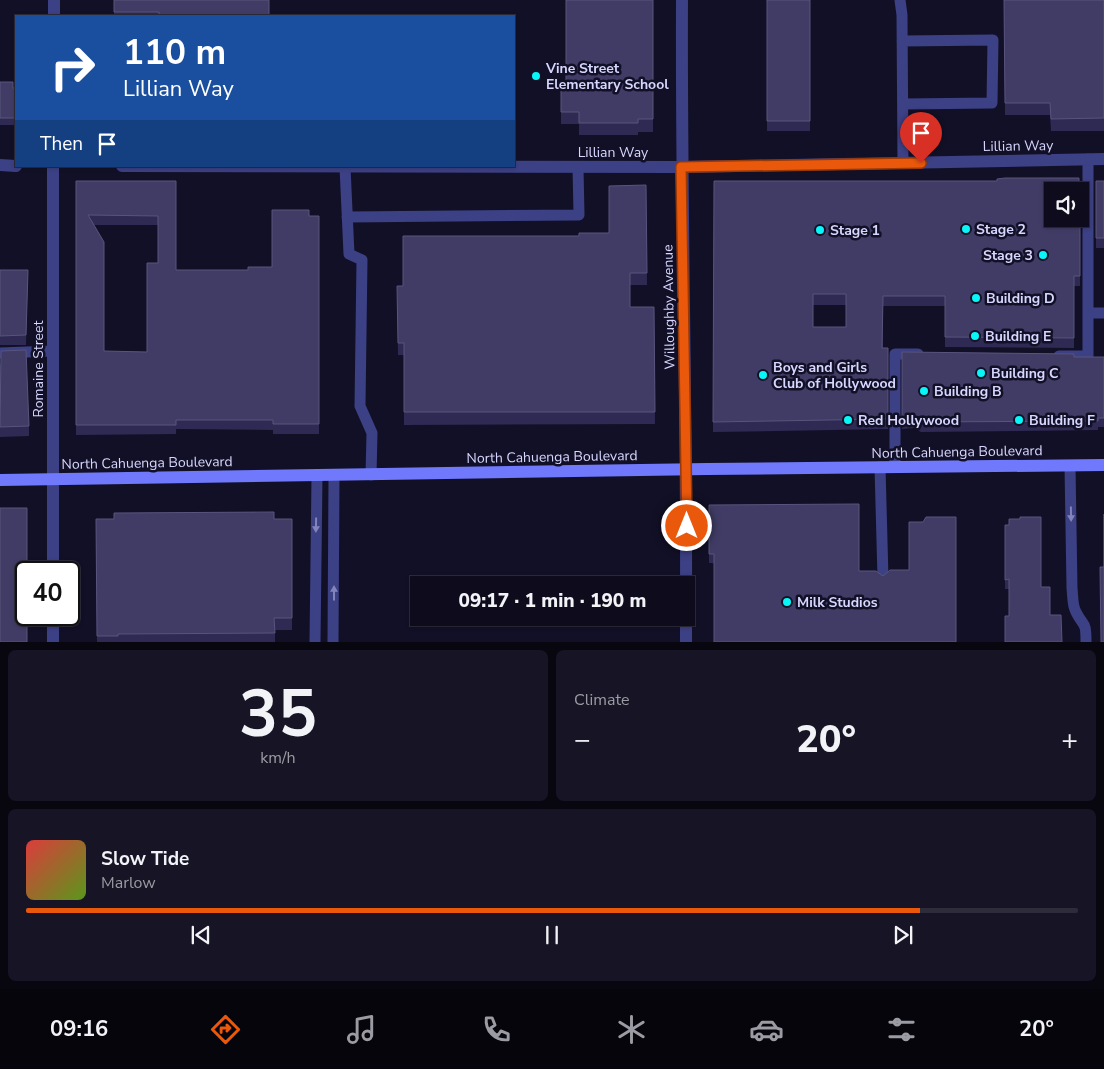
<!DOCTYPE html>
<html lang="en">
<head>
<meta charset="utf-8">
<style>
	:root { --surface:#0e0c1c; --page:#171525; --text:#f1f3f6; --muted:#9b9ba3; --line:#2e2c3b; --accent:#ea580c }
	body { margin:0; font-family:"Nunito Sans",sans-serif; background:var(--page); color:var(--text); height:100vh; display:flex; flex-direction:column; font-size:19px; white-space:nowrap }
	* { box-sizing:border-box; margin:0 }
	p { font-size:16px; color:var(--muted) }
	.icon { flex:none; width:28px; height:28px; fill:none; stroke:currentColor; stroke-width:2; stroke-linecap:round; stroke-linejoin:round }
	.map { position:relative; height:642px; overflow:hidden }
	.details { display:flex; flex-direction:column; gap:8px; padding:8px; background:#08070f; flex:1 }
	.details>* { flex:none }
	.banner { position:absolute; left:15px; top:15px; width:500px; height:152px; border-radius:0px; box-shadow:0 1px 4px #0004,0 0 0 1px var(--line); background:#1a4fa0; color:#fff; overflow:hidden }
	.controls { position:absolute; left:1044px; top:182px; display:grid; gap:10px }
	.controls a { display:grid; place-items:center; width:45px; height:45px; border-radius:0px; background:var(--surface); box-shadow:0 1px 4px #0004,0 0 0 1px var(--line); font-size:25px }
	.speed { position:absolute; left:15px; top:561px; display:flex; gap:10px; font-size:25px; font-weight:700; text-align:center }
	.speed>* { display:grid; place-content:center; width:65px; height:65px; border-radius:50%; background:var(--surface); box-shadow:0 1px 4px #0004,0 0 0 1px var(--line); line-height:1 }
	.speed .limit { border:2px solid #111; border-radius:8px; background:#fff; color:#111 }
	.pin { position:absolute; display:grid; place-items:center; width:42px; height:42px; color:#fff; margin:-51px -21px; border-radius:50% 50% 50% 0; rotate:-45deg; box-shadow:0 0 5px #0007 }
	.pin .icon { rotate:45deg }
	.me { position:absolute; width:55px; margin:-28px; rotate:0deg; stroke-linejoin:round; filter:drop-shadow(0 0 4px #0008) }
	.turn { display:flex; align-items:center; gap:18px; height:105px; padding:0 25px; font-size:22px }
	.turn .icon { width:65px; height:65px; stroke-width:2.5 }
	.turn b { display:block; font-size:35px; line-height:42px }
	.then { display:flex; align-items:center; height:48px; padding:0 25px; background:#0003; gap:10px; font-size:19px }
	.big { font-size:38px; font-weight:800; line-height:1.1 }
	.details .tile { flex:1; display:flex; flex-direction:column; justify-content:center; gap:8px; min-width:0; padding:0 18px; border-radius:8px; background:var(--page) }
	.details .dial { align-items:center; gap:0 }
	.dial b { font-size:65px; line-height:1 }
	.song { display:flex; align-items:center; gap:15px }
	.cover { width:60px; height:60px; border-radius:8px; background:linear-gradient(135deg,hsl(0 70% 55%),hsl(90 70% 35%)) }
	.played { height:5px; border-radius:2px; background:linear-gradient(90deg,var(--accent) 85%,var(--line) 85%) }
	.keys { display:flex; justify-content:space-around; direction:ltr }
	.heat { display:flex; justify-content:space-between; align-items:center; font-size:28px; direction:ltr }
	.details .tiles { flex:1; display:grid; gap:8px; grid-template-columns:1fr 1fr }
	.tile:last-child { grid-column:span 2 }
	.trip { position:absolute; left:410px; top:576px; width:285px; height:50px; border-radius:0px; background:var(--surface); box-shadow:0 1px 4px #0004,0 0 0 1px var(--line); font-weight:800; line-height:50px; text-align:center }
	.tabs { display:flex; height:80px; justify-content:space-around; align-items:center; background:#06050b; color:var(--muted) }
	.tabs .icon { width:35px; height:35px }
	.tabs .selected { color:var(--accent) }
	.tabs b { font-size:22px; color:var(--text) }
	.map>svg:first-child { display:block }
</style>
</head>
<body>
<div class="map">
<svg width="1104" height="642" viewBox="0 0 1104 642">
	<rect width="100%" height="100%" fill="#121026"/>
	<g fill="none" stroke-linecap="round" stroke-linejoin="round">
		<path stroke="#3c4084" stroke-width="11" d="M900 0 902 15 903 163
			M902 41 993 40 992 103 903 104
			M345 167 349 254 362 260 360 406 372 433 371 475
			M347 217 579 215 578 167
			M1088 313H1104
			M0 353 53 351
			M1059 356H1088V159
			M1070 466 1072 588C1073 596 1072 605 1076 612 1084 628 1086 620 1086 642
			M880 467 883 578
			M895 467V354H918
			M315 642 317 476
			M333 642 334 476"/>
		<path stroke="#3c4084" stroke-width="12" d="M54 16V0
			M0 165 16 166
			M122 166 681 167 1104 159
			M53 572V166
			M53 615V642"/>
		<path stroke="#3c4084" stroke-width="12" d="M682 0C681 204 687 408 686 613
			M686 642V618"/>
		<path stroke="#7079fb" stroke-width="12" d="M0 480 707 469 1104 465"/>
	</g>
	<path fill="#2e2a53" fill-rule="evenodd" d="M114 0 269 16H114Z
		M653 0V132H638V135H579V124H561V87H566Z
		M767 0H810V131H767Z
		M1004 0H1104V131H1051L1050 115H1005Z
		M0 82 13 88H16V125H0Z
		M76 181H176V270H248L272 267 309 216H319V434H273V430L176 429V434L76 435ZM94 225H158V263L147 352 104 351Z
		M714 181 1080 219V286H1074V348L945 347V306H883V348H888V429L713 432ZM813 305H846V327H813Z
		M1096 181H1104V248H1096Z
		M646 185 647 285H630V307H654L655 424 404 425V355H398L397 298 403 286 579 236 609 233Z
		M0 270H28L26 345H0Z
		M902 352 1074 357H1104V427H1098V430L921 432 914 428 902 429Z
		M0 363 29 426V436L0 437Z
		M709 505 859 571 709 563Z
		M96 519H292V630H275V642H97Z
		M1005 525 1041 587 1050 615 1009 616V589H1005Z"/>
	<path fill="#403c65" stroke="#58547d" fill-rule="evenodd" d="M114 0H269V16H159V12H114Z
		M566 0H653V119H638V123H579V112H561V87H566Z
		M767 0H810V121H767Z
		M1004 0H1104V118L1051 119 1050 103H1005Z
		M0 82H13V88H16V118H0Z
		M1005 178H1079V191H1052V219H1080V276H1074V338L945 337V296H883L882 348H888V419L713 422 714 181H997V179ZM813 294H846V327H813Z
		M76 181H176V270H248V267H272V210H309V216H319V424H273V420H176V425H76ZM88 215 158 216V263H147V352L104 351V242Z
		M1096 181H1104V238H1096Z
		M646 185 647 273H630V307H654L655 412H404V343H398L397 286H403V236H579V233H609V186Z
		M0 270H28L26 335 0 336Z
		M26 350 29 426 0 427 1 351Z
		M902 352 1074 354V357H1104V418H1098V421L921 422 914 419H902Z
		M859 504V571H876L883 576 890 570H909V522H923L926 517H956V642H714V554H709V505Z
		M0 508H27V642H0Z
		M274 512V519H292V618H274L275 633 118 634V636H97L96 519H114V513Z
		M1104 514V642H1101L1100 567H1104Z
		M1020 517H1041V587H1050V615H1061L1062 642H1005V616H1009V579L1005 580V525H1009V519H1020Z"/>
	<defs><path id="oneway-solid" d="M-6-.8H1V-3.2L6.5 0L1 3.2V.8H-6Z" transform="scale(1.25)"/></defs>
	<g fill="#8284bb">
		<use href="#oneway-solid" transform="translate(1071 514) rotate(89)"/>
		<use href="#oneway-solid" transform="translate(316 525) rotate(91)"/>
		<use href="#oneway-solid" transform="translate(334 593) rotate(-90)"/>
	</g>
	<g fill="none" stroke-linecap="round" stroke-linejoin="round">
		<g stroke="#983908" stroke-width="12">
			<path id="route" d="M687 526 681 167 921 163"/>
		</g>
		<use href="#route" stroke="#ea580c" stroke-width="9"/>
	</g>
	<g fill="#08f6f8" stroke="#121026" stroke-width="2">
		<circle cx="536" cy="76" r="5"/>
		<circle cx="966" cy="229" r="5"/>
		<circle cx="820" cy="230" r="5"/>
		<circle cx="1043" cy="255" r="5"/>
		<circle cx="976" cy="298" r="5"/>
		<circle cx="975" cy="336" r="5"/>
		<circle cx="981" cy="373" r="5"/>
		<circle cx="763" cy="375" r="5"/>
		<circle cx="924" cy="391" r="5"/>
		<circle cx="848" cy="420" r="5"/>
		<circle cx="1019" cy="420" r="5"/>
		<circle cx="787" cy="602" r="5"/>
	</g>
	<g text-anchor="middle" dominant-baseline="central" stroke-width="5" stroke-linejoin="round" paint-order="stroke">
		<g font-size="14" font-weight="bold" fill="#d7d6fe" stroke="#121026" text-anchor="start">
			<text x="546" y="68">Vine Street<tspan x="546" dy="16">Elementary School</tspan></text>
			<text x="976" y="229">Stage 2</text>
			<text x="830" y="230">Stage 1</text>
			<text x="1033" y="255" text-anchor="end">Stage 3</text>
			<text x="986" y="298">Building D</text>
			<text x="985" y="336">Building E</text>
			<text x="773" y="367">Boys and Girls<tspan x="773" dy="16">Club of Hollywood</tspan></text>
			<text x="991" y="373">Building C</text>
			<text x="934" y="391">Building B</text>
			<text x="858" y="420">Red Hollywood</text>
			<text x="1029" y="420">Building F</text>
			<text x="797" y="602">Milk Studios</text>
		</g>
		<g font-size="14" fill="#d7d6fe" stroke="#121026">
			<text transform="translate(1018 146) rotate(-1)">Lillian Way</text>
			<text x="613" y="152">Lillian Way</text>
			<text transform="translate(669 307) rotate(-91)">Willoughby Avenue</text>
			<text transform="translate(38 369) rotate(-90)">Romaine Street</text>
			<text transform="translate(957 452) rotate(-1)">North Cahuenga Boulevard</text>
			<text transform="translate(552 457) rotate(-1)">North Cahuenga Boulevard</text>
			<text transform="translate(147 463) rotate(-1)">North Cahuenga Boulevard</text>
		</g>
	</g>
</svg>
<div class="controls">
<a><svg class="icon" aria-label="sound" viewBox="0 0 24 24"><path d="M4 9h4l5-4v14l-5-4H4zM17 9q2 3 0 6"/></svg></a>
</div>
<div class="speed"><div class="limit">40</div></div>
<div class="pin" style="left:921px;top:163px;background:#d93025"><svg class="icon" aria-label="arrive" viewBox="0 0 24 24"><path d="M6 21V4h12l-3 4 3 4H6"/></svg></div>
<svg class="me" style="left:687px;top:526px" viewBox="-20 -20 40 40"><circle r="17" fill="#ea580c" stroke="#fff" stroke-width="3"/><path d="M0-11L8 9 0 5-8 9z" fill="#fff"/></svg>
<div class="trip">09:17 · 1 min · 190 m</div>
<div class="banner">
<div class="turn"><svg class="icon" aria-label="right" viewBox="0 0 24 24"><path d="M7 20v-9h11M14 6l5 5-5 5"/></svg><div><b>110 m</b>Lillian Way</div></div>
<div class="then">Then<svg class="icon" aria-label="arrive" viewBox="0 0 24 24"><path d="M6 21V4h12l-3 4 3 4H6"/></svg></div>
</div>
</div>
<section class="details">
<div class="tiles">
<div class="tile dial"><b>35</b><p>km/h</p></div>
<div class="tile"><p>Climate</p>
<div class="heat"><a>−</a><b class="big">20°</b><a>+</a></div>
</div>
<div class="tile">
<div class="song"><i class="cover"></i><div><b>Slow Tide</b><p>Marlow</p></div></div>
<div class="played"></div>
<div class="keys"><svg class="icon" aria-label="previous" viewBox="0 0 24 24"><path d="M18 5L8 12l10 7zM5 5v14"/></svg><svg class="icon" aria-label="pause" viewBox="0 0 24 24"><path d="M8 5v14M16 5v14"/></svg><svg class="icon" aria-label="next" viewBox="0 0 24 24"><path d="M6 5l10 7-10 7zM19 5v14"/></svg></div>
</div>
</div>
</section>
<nav class="tabs">
<b>09:16</b>
<svg class="icon selected" aria-label="directions" viewBox="0 0 24 24"><path d="M12 3l9 9-9 9-9-9zM9 14v-3h6M13 9l2 2-2 2"/></svg>
<svg class="icon" aria-label="music" viewBox="0 0 24 24"><path d="M9 18V5l10-2v13"/><circle cx="6" cy="18" r="3"/><circle cx="16" cy="16" r="3"/></svg>
<svg class="icon" aria-label="phone" viewBox="0 0 24 24"><path d="M5 4h4l2 5-3 2q2 4 5 5l2-3 5 2v4C11 20 4 13 5 4z"/></svg>
<svg class="icon" aria-label="climate" viewBox="0 0 24 24"><path d="M12 3v18M4 7l16 10M4 17L20 7"/></svg>
<svg class="icon" aria-label="car" viewBox="0 0 24 24"><path d="M5 17H2v-5l4-1 3-4h7l3 4 3 1v5h-3M9 17h6M6 11h13"/><circle cx="7" cy="17" r="2"/><circle cx="17" cy="17" r="2"/></svg>
<svg class="icon" aria-label="filters" viewBox="0 0 24 24"><path d="M4 7h16M4 17h16"/><circle cx="9" cy="7" r="2"/><circle cx="15" cy="17" r="2"/></svg>
<b>20°</b>
</nav>
</body>
</html>
